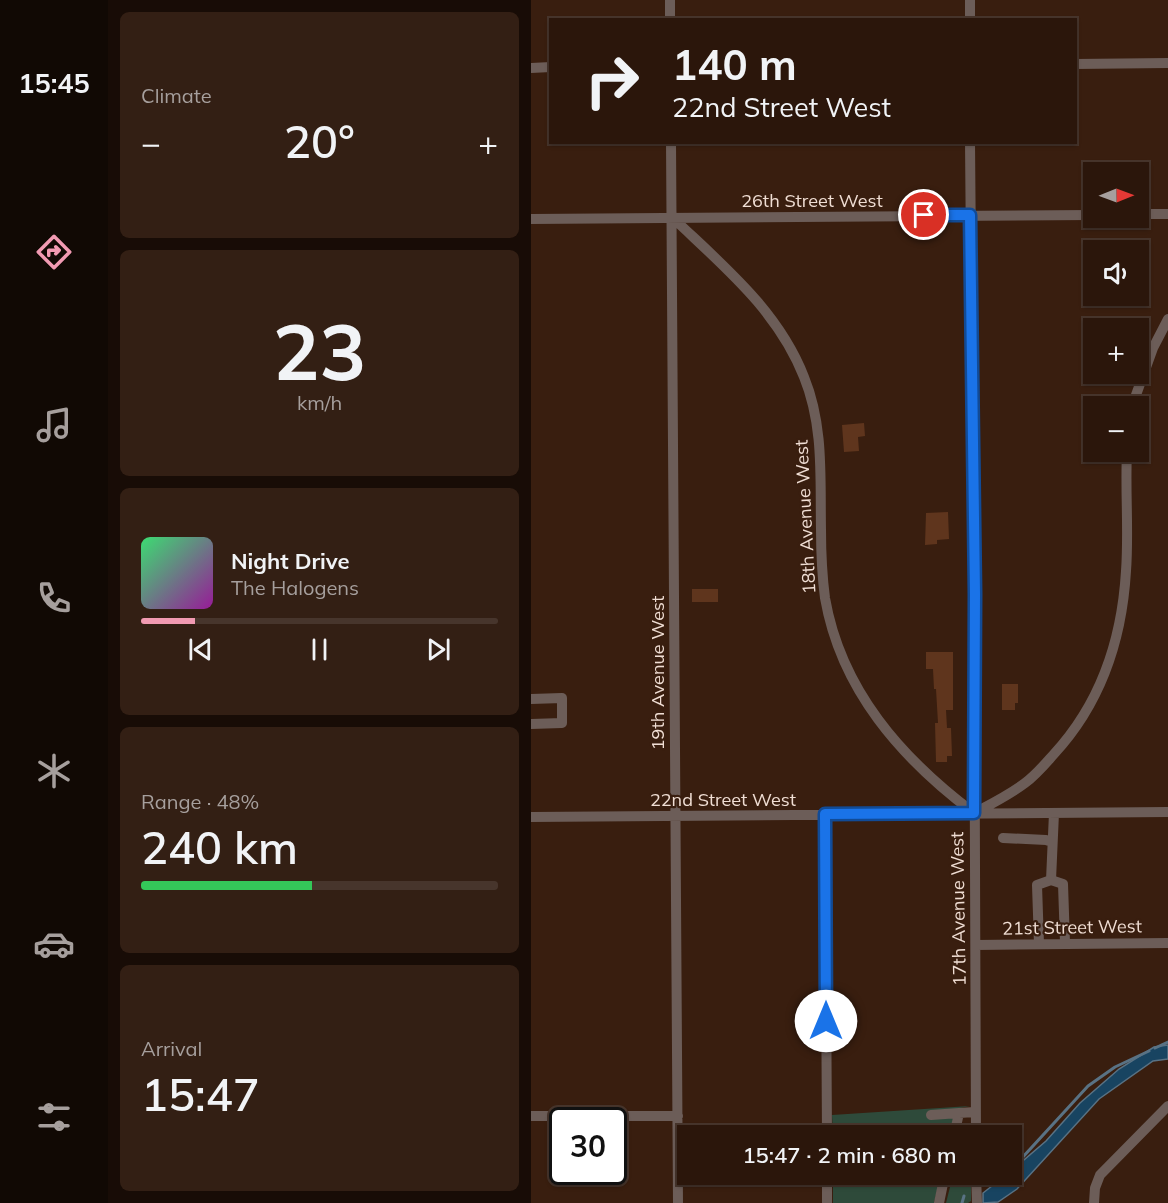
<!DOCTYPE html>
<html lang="en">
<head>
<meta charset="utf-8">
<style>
	:root { --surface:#2b160b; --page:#331f14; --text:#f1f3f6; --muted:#a69f9d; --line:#47352c; --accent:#f19ab2 }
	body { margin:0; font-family:Mulish,sans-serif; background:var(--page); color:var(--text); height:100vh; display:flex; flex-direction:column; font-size:22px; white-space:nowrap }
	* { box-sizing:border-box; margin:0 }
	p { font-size:20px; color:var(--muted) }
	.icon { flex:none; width:33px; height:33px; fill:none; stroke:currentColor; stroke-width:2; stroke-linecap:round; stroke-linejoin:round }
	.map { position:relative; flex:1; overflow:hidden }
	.drawer { display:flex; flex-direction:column; gap:12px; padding:12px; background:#180c06; width:423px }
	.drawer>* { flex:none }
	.hud { position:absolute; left:18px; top:18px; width:528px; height:126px; border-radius:0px; box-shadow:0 2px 4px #0004,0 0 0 2px var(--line); background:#2b160b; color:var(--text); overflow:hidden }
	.needle { width:39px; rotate:89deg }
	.fabs { position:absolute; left:552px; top:162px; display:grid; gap:12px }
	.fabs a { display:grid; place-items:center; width:66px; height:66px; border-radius:0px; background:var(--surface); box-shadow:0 2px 4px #0004,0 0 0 2px var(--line); font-size:30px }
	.speed { position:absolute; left:18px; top:1107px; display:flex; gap:12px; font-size:30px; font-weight:700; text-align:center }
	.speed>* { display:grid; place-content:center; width:78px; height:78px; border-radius:50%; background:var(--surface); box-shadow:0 2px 4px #0004,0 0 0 2px var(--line); line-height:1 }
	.speed .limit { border:3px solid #111; border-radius:9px; background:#fff; color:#111 }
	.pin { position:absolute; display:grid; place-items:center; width:51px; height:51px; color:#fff; margin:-26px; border:3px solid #fff; border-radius:50%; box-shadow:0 2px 6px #0007 }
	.me { position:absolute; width:66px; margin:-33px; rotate:0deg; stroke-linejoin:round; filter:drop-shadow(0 0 4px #0008) }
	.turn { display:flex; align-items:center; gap:21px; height:126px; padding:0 24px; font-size:27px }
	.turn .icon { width:78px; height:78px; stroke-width:2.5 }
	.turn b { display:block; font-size:42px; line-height:51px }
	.big { font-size:45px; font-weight:600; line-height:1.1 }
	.drawer .tile { flex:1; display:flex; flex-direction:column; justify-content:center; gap:9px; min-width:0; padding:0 21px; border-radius:9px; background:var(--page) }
	.drawer .dial { align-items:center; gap:0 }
	.dial b { font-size:78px; line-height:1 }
	.song { display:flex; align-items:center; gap:18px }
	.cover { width:72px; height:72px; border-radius:9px; background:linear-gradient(135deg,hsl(140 70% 55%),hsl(300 70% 35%)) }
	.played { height:6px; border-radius:3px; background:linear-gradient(90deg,var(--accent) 15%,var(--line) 15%) }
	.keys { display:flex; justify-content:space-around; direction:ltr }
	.heat { display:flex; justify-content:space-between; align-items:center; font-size:33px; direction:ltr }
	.charge { height:9px; border-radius:4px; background:linear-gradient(90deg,#34c759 48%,var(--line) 0) }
	.trip { position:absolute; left:146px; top:1125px; width:345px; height:60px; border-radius:0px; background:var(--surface); box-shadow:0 2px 4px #0004,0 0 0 2px var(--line); font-weight:600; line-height:60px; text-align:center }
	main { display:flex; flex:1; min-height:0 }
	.tabs { display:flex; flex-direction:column; width:108px; justify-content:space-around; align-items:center; background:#110904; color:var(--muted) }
	.tabs .icon { width:42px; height:42px }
	.tabs .current { color:var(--accent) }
	.tabs b { font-size:27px; color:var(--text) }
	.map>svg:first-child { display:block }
</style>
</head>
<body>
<main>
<nav class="tabs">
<b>15:45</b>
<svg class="icon current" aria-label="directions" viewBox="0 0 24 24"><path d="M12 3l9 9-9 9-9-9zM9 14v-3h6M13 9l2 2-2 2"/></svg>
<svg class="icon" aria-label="music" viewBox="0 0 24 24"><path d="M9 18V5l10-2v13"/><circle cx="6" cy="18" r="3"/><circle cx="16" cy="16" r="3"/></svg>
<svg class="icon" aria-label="phone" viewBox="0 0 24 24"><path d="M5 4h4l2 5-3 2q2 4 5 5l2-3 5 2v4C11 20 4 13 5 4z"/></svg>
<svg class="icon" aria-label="climate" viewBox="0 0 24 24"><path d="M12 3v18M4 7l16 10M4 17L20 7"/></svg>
<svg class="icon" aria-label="car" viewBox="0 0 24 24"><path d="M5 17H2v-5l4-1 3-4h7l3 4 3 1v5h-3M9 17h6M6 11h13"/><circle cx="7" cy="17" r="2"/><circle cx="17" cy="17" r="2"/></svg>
<svg class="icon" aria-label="filters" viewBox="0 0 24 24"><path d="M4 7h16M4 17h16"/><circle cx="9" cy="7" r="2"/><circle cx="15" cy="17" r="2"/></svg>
</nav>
<section class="drawer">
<div class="tile"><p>Climate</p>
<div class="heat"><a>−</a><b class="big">20°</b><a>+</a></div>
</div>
<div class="tile dial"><b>23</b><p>km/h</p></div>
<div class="tile">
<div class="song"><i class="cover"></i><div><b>Night Drive</b><p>The Halogens</p></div></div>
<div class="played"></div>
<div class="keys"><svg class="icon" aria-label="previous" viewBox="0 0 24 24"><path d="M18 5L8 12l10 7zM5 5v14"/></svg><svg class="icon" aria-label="pause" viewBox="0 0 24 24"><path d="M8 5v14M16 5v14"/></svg><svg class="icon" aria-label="next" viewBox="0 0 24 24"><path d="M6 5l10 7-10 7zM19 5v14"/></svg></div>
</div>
<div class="tile"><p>Range · 48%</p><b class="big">240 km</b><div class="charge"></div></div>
<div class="tile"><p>Arrival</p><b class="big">15:47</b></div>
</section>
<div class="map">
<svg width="637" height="1203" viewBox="0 0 637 1203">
	<rect width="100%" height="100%" fill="#391e0f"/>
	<path fill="#2e4a3a" d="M439 1106 429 1108 419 1135H302L301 1115Z
		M302 1175H410L403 1203H302Z
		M422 1175H440V1201L437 1203H415Z"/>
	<path fill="#184461" stroke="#597284" stroke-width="1.5" d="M637 1045V1059L622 1061 568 1099 486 1189 467 1202 452 1203V1193L475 1175 480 1174V1171L515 1141 549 1103 588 1069 623 1047Z"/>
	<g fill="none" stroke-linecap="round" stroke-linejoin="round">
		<path stroke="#597284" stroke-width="3" d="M624 1048 637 1042
			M480 1170 557 1086 584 1067 618 1051
			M460 1184 473 1174
			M431 1203 433 1196"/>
	</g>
	<path fill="#5f351d" d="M333 423 334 436 327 437 328 451 313 452 311 425Z
		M417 512 418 539 406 540V544L394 545 395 513Z
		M161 589H187V602H161Z
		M395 652H422V710H415L416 728H420L421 756H416V762H405L404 723H407L405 689H403L402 669H395Z
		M471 684H487V703H484V710H471Z"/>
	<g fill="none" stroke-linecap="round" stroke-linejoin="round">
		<path stroke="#6c5d58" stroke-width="10" d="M139 0V20
			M439 0V20
			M544 64 637 63
			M0 68 20 67
			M140 142 147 1203
			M439 142 443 594 445 1136
			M608 214H637
			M141 217C191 265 247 310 273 377 293 426 289 478 290 529 290 552 291 575 294 598 310 690 370 758 443 813 460 804 478 795 494 783 505 775 514 764 523 754 570 703 591 639 595 571 598 531 594 491 596 452
			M0 219 562 215
			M601 406 622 348 637 319
			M0 699 31 698V723L0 724
			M294 814 296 1136
			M0 817 637 812
			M472 838 515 840 521 842
			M520 880 523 813
			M508 944 506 885 520 880 532 884 534 943
			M445 945 637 943
			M400 1115 428 1113
			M0 1116H147
			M423 1136 428 1113 444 1112
			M296 1174V1203
			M445 1174 446 1203
			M408 1203 414 1174
			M563 1203 564 1188 569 1175 637 1106"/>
	</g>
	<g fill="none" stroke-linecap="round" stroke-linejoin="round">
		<g stroke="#114b97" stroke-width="15">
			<path id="route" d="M295 1021 294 814 443 813 444 594 439 215H393"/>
		</g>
		<use href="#route" stroke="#1a73e8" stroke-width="10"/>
	</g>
	<g text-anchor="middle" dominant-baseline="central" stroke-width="4.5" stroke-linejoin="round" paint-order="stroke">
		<g font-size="18" fill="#f0ded4" stroke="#391e0f">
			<text x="281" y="200">26th Street West</text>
			<text transform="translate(274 517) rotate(-93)">18th Avenue West</text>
			<text transform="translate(126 673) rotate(-90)">19th Avenue West</text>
			<text x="192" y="799">22nd Street West</text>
			<text transform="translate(427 909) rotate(-91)">17th Avenue West</text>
			<text transform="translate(541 927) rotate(-1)">21st Street West</text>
		</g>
	</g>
</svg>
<div class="fabs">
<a><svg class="needle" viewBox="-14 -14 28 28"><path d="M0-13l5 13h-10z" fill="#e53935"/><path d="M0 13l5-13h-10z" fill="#a69f9d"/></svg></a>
<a><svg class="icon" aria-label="sound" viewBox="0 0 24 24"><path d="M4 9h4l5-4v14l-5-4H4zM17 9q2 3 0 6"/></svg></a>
<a>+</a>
<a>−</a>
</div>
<div class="speed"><div class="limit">30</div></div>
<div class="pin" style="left:393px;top:215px;background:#d93025"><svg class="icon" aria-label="arrive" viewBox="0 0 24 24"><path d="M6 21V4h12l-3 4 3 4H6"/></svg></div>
<svg class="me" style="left:295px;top:1021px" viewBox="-20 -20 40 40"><circle r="19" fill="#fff"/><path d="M0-13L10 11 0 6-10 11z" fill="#1a73e8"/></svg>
<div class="trip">15:47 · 2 min · 680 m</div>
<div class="hud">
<div class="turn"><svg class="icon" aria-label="right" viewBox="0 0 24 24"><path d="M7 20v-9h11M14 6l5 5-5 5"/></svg><div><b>140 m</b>22nd Street West</div></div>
</div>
</div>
</main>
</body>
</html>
